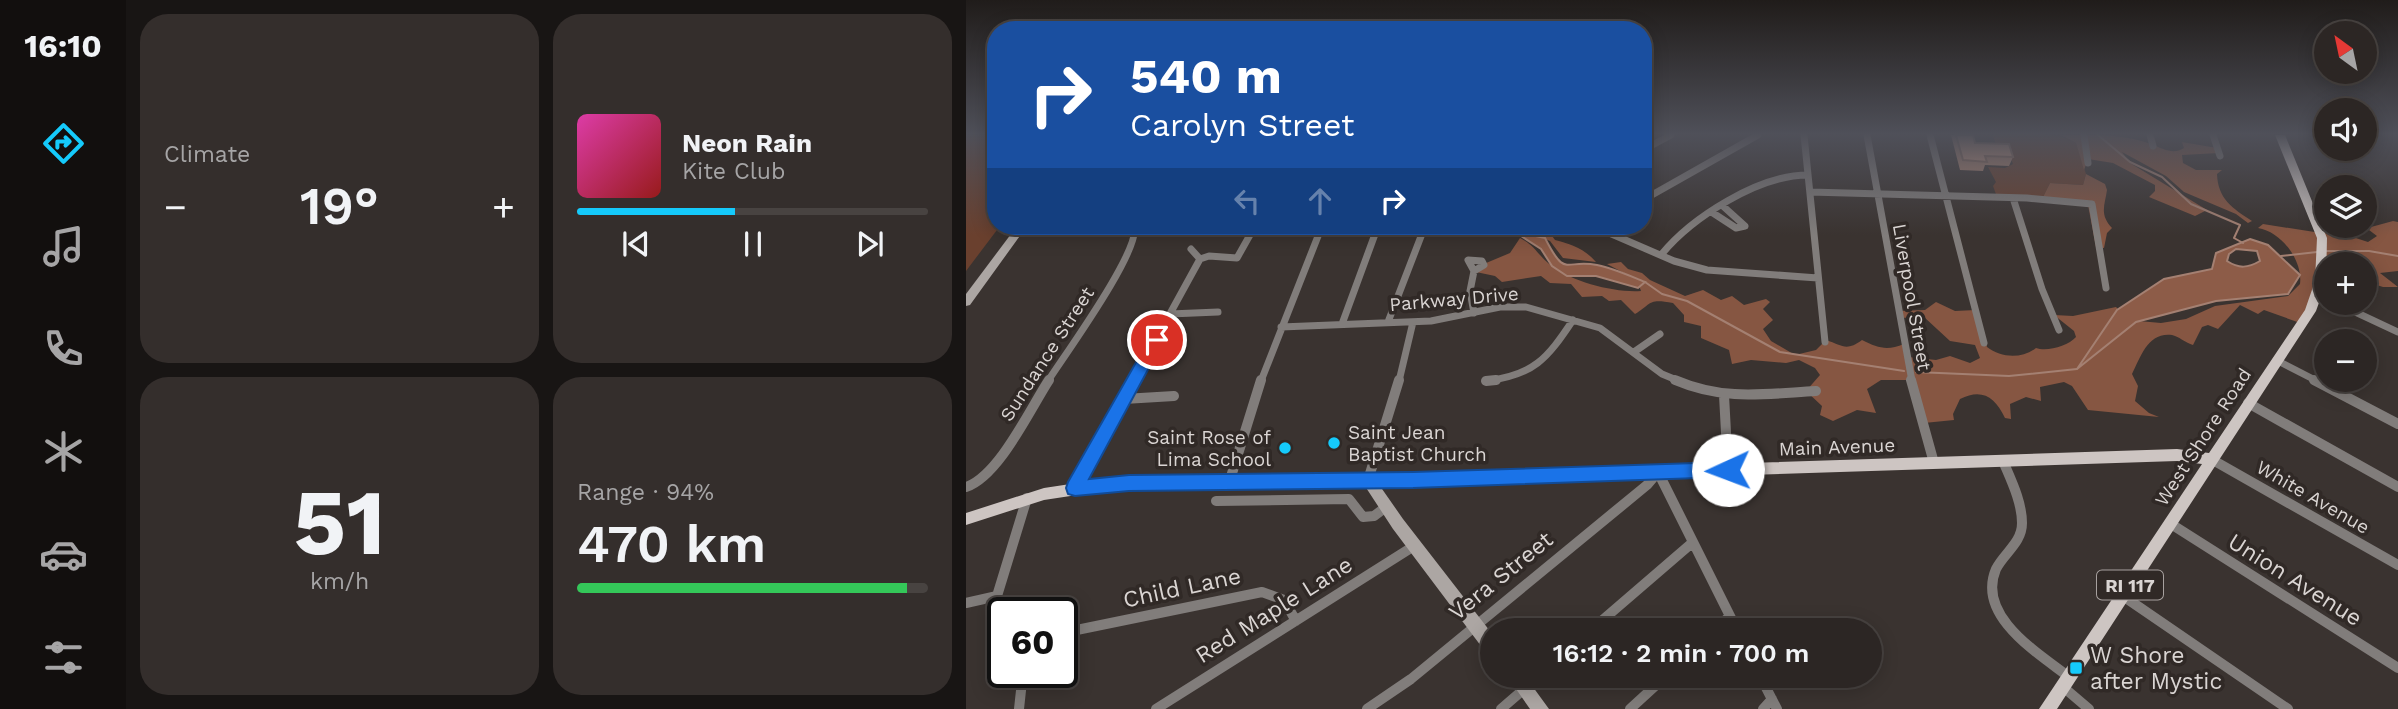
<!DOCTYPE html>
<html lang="en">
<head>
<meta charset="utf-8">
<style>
	:root { --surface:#2c2624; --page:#342e2c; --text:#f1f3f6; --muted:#a6a5a6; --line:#484341; --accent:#15cafb }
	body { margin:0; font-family:"Work Sans",sans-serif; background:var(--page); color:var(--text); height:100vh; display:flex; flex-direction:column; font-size:26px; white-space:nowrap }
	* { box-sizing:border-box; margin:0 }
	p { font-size:23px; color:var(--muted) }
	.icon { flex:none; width:38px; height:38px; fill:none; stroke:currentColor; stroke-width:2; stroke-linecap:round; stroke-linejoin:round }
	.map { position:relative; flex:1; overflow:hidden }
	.sheet { display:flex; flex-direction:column; gap:14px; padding:14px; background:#181514; width:840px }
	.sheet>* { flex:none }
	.banner { position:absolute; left:21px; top:21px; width:665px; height:214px; border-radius:28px; box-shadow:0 4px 18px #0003,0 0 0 2px var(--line); background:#1a4fa0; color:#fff; overflow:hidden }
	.needle { width:46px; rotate:327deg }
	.fabs { position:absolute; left:1348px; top:21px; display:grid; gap:14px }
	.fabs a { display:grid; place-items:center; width:63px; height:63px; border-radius:50%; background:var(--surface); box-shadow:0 4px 18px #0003,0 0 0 2px var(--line); font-size:35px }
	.speed { position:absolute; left:21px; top:597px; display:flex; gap:14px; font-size:35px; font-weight:700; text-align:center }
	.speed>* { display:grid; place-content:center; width:91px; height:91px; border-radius:50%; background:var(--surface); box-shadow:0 4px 18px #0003,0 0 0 2px var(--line); line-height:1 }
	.speed .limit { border:4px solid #111; border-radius:10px; background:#fff; color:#111 }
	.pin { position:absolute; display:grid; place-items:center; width:60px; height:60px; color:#fff; margin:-30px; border:4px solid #fff; border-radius:50%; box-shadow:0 2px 7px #0007 }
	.me { position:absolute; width:77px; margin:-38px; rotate:268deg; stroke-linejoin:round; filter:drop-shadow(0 0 5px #0008) }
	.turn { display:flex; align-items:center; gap:24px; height:147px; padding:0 28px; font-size:32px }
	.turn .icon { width:91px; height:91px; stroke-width:2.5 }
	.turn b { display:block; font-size:49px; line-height:60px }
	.lanes { display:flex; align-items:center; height:66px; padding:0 28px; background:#0003; justify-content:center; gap:35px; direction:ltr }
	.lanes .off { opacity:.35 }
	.big { font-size:52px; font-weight:600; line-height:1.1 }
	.sheet .widget { flex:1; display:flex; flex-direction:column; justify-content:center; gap:10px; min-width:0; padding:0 24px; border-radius:28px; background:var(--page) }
	.sheet .dial { align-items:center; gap:0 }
	.dial b { font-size:91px; line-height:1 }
	.song { display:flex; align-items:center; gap:21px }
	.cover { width:84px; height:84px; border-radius:10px; background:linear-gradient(135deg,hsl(320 70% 55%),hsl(0 70% 35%)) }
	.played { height:7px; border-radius:4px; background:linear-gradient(90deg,var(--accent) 45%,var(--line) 45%) }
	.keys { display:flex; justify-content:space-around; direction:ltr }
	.heat { display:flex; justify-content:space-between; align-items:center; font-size:38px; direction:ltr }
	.charge { height:10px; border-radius:5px; background:linear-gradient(90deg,#34c759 94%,var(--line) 0) }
	.sheet .tiles { flex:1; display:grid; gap:14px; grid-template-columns:repeat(2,1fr) }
	.trip { position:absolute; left:514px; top:618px; width:402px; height:70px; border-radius:35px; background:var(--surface); box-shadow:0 4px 18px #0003,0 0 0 2px var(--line); font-weight:600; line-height:70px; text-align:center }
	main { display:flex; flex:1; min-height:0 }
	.tab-bar { display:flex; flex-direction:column; width:126px; justify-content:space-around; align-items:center; background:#120f0e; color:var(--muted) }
	.tab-bar .icon { width:49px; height:49px }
	.tab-bar .active { color:var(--accent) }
	.tab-bar b { font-size:32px; color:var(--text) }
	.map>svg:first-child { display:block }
</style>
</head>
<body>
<main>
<nav class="tab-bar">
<b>16:10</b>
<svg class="icon active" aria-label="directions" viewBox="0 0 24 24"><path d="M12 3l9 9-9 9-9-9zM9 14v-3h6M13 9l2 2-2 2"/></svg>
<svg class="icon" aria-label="music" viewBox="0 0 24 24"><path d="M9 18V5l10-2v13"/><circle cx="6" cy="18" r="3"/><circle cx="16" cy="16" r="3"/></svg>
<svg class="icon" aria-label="phone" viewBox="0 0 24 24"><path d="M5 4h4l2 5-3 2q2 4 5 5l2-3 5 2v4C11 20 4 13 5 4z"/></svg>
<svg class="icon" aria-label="climate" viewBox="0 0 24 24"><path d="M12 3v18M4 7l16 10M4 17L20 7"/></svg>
<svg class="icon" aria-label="car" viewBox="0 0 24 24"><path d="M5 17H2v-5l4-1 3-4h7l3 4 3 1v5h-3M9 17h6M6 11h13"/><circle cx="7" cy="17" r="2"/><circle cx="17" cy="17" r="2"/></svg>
<svg class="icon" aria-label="filters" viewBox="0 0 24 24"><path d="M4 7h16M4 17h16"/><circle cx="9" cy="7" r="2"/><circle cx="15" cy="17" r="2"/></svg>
</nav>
<section class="sheet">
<div class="tiles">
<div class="widget"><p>Climate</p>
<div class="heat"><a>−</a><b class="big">19°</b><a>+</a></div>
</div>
<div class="widget">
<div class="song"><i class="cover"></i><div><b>Neon Rain</b><p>Kite Club</p></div></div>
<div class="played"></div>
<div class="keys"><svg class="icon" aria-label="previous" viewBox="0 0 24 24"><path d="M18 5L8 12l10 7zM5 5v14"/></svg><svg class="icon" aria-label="pause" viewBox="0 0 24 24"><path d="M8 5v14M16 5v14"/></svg><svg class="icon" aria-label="next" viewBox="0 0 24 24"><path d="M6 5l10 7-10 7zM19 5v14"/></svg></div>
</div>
<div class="widget dial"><b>51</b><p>km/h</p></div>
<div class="widget"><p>Range · 94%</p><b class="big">470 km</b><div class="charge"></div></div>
</div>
</section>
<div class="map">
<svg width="1432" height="709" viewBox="0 0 1432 709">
	<rect width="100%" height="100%" fill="#3a3330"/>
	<path fill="#6a402e" d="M0 135H30V226H34L0 271Z
		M1027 135C1052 135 1088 129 1110 143L1120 174 1117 185 1084 183 1076 199 1031 197 1027 186 1030 182 1022 167 1039 168 1047 164 1041 149 1030 145Z"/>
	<path fill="#865642" d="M1095 135C1126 135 1159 133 1187 145 1198 149 1207 155 1218 148L1216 142 1251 148 1253 153 1216 155 1217 163 1230 170H1256L1251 174C1252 199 1266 208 1286 221L1282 223 1270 214 1218 192 1200 176 1156 152 1164 163 1241 210 1229 216 1183 197 1189 191V185L1147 163 1122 159 1118 170 1110 143Z
		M1120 174 1139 184 1141 190C1139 205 1133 214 1146 228L1141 233 1138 248 1130 247 1122 205 1076 199 1084 183 1117 185Z
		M1427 221 1432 222V271L1414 273 1432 287H1417L1398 281V264H1360L1337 324 1298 310 1292 314 1274 305 1252 329 1242 325 1236 327 1227 345C1220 343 1212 336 1206 335 1182 332 1175 356 1166 374L1172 386 1169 401 1183 413 1193 417 1122 410 1106 386 1098 382 1074 387 1075 401 1060 397 1044 404 1045 419 1039 418C1029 397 1016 388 994 399L987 414 988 420 958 423 945 380H915L901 389 910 413 891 410 867 421 854 415 856 406 840 391 854 375 849 368 833 360 820 363 785 360 766 364 763 350 735 338V326L718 322V315L707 303C681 298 686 304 669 314L655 300 643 301 636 296 616 297 605 284 584 283 575 276 536 282 529 276 510 272 513 266 544 253 554 238C570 246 572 256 586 266 607 282 649 293 675 291L671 280 641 264 655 262 662 269 676 273 684 280 719 296 737 290 755 300 766 296 778 305 800 299 804 302 797 309 807 320 797 329 805 341 829 355 850 350 860 340C876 345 880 352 896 340 912 348 921 351 938 344L942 357 970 360 984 356 1004 363 1014 358 1009 345 984 341 958 317 933 318 932 311 959 310 970 302 989 311 1010 310 1021 347C1035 358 1056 359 1070 348 1081 352 1102 346 1110 337L1108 331 1088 315 1107 316 1150 307 1162 320 1195 323 1220 319 1249 306 1322 296 1334 284C1337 261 1316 232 1292 228L1297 224 1355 233V227L1359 228 1402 242 1411 236 1403 230 1405 227Z
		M548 226 581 229 589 240C605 244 619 249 630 262L597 258 584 241Z"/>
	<path fill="#8d5c48" stroke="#a48072" stroke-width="2" fill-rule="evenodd" d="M528 227 579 238C600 279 598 259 631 265 647 268 664 276 679 282L672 288 630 276H601L586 266 575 249 555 236 522 230Z
		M1284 239 1302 245 1334 275 1322 294 1250 301 1170 322 1111 369 1151 310 1198 279 1246 269 1250 253ZM1270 249 1291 251 1294 261C1282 268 1273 269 1261 261L1263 254Z"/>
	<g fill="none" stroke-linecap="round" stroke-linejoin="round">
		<path stroke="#a48072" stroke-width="2" d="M1132 135 1164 162 1196 177 1225 204 1274 225 1268 238 1277 243
			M525 226 528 227
			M1360 251H1403L1432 256
			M1315 256 1351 252
			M679 282 696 294 721 301 814 352 938 371
			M950 372 1043 376 1111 369"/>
		<path stroke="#817d7b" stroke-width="7" d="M838 135 859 342
			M901 135 946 381
			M964 135 1018 343
			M1118 135 1122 163
			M1184 135 1187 146
			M1247 135 1254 156
			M677 150 705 135
			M844 192 1061 198 1126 204 1140 288
			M1047 198 1076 289 1093 330
			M677 200 792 135
			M747 213 770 228 779 226 758 207
			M627 226 708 261 741 270 852 278
			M225 249 234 259
			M695 255C726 217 793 175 842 175
			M234 259 243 256 271 258 289 226
			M502 260 516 261 518 265 508 271Z
			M508 271 504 291 508 313
			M1370 303 1432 332
			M204 314 252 312
			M422 322 459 226
			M376 324 412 226
			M315 327 465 321 534 307H560L634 328 696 374 713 381
			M668 352 694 334
			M1310 360 1351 381
			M82 381C98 356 176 249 168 226
			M167 381 234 259
			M295 381 356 226
			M433 381 447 322
			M520 381C568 375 581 359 607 320"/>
		<path stroke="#817d7b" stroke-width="10" d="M709 380C758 401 798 394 850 391
			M945 380 968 463
			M1348 380 1432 424
			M520 381 530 380
			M758 395 762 470
			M158 399 208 396
			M1282 403 1432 487
			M1245 459 1432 565
			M1037 461C1045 480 1056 502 1056 523 1056 543 1038 553 1030 569 1010 616 1072 653 1103 677
			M402 480 433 380
			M263 483 295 380
			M0 487C33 476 64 409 83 380
			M109 488 168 380
			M250 501 383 499 397 517 408 516 420 507
			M1205 524 1432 668
			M1157 596 1322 709
			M0 603 31 596
			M37 612 31 605V596L61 498
			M625 630 726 543
			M748 630 764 616
			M96 633 296 592 318 600 330 621
			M794 676 811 709
			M1096 686 1123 709
			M53 709 57 672
			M190 709 448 546
			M401 709 445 679 681 485 692 472 771 630
			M535 709 573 676
			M664 709 700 676
			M797 709 806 699"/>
		<path fill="#aca6a3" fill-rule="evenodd" d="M51 226H61L4 305 0 306V294Z
			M402 474 407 476 437 519 527 635V656L521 654 427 529 395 480 397 476Z
			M541 676H559L583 709H564Z"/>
		<path fill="#cdc5c2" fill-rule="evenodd" d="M1309 135H1319L1361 238 1360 283 1350 311 1091 709H1073L1236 464 1211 461 447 486 144 490 78 500 0 525V513L78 488 144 478 447 474 1211 449 1243 453 1339 310 1349 281 1351 238Z"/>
	</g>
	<path fill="#b68975" d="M985 135H1007L1009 143 1047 157 1043 166 1019 165 1017 171 994 170Z"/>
	<path fill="#d49f88" stroke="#946f5f" stroke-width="2" d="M990 135H1007L1009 143 1043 144 1047 157 1019 156 1021 162 997 160Z"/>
	<linearGradient id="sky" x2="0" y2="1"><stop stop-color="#201c1a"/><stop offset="0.57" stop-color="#4f5059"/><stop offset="1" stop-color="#4f5059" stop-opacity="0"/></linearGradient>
	<rect width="1432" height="235" fill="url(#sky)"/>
	<path fill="#1a73e8" stroke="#114b97" stroke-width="2" d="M191 334 198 340 123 479 163 475 447 472 762 462 771 470 762 477 447 488 163 491 109 496 102 494 100 488 102 482 185 336Z"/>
	<g fill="#15cafb" stroke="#302926" stroke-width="2.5">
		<circle cx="368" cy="443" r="7"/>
		<circle cx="319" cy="448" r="7"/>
		<rect x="1103" y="661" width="14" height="14" rx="3.5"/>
	</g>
	<g text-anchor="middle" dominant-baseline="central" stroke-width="7" stroke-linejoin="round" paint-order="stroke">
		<rect fill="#302926" stroke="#a7a19f" stroke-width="2" x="1131" y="570.5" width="66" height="29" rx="5"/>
		<g font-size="18" font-weight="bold" fill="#dad5d3">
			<text x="1164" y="585">RI 117</text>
		</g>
		<g font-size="19" fill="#dad5d3" stroke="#302926">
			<text transform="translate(946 297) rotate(80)">Liverpool Street</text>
			<text transform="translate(488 299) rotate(-5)">Parkway Drive</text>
			<text transform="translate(81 354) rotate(-57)">Sundance Street</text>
			<text transform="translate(1237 437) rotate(-57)">West Shore Road</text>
			<text transform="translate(871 447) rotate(-2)">Main Avenue</text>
			<text transform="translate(1347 497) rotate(30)">White Avenue</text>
		</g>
		<g font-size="19" fill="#dad5d3" stroke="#302926" text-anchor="start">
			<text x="382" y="432">Saint Jean<tspan x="382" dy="22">Baptist Church</tspan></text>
			<text x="305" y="437" text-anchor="end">Saint Rose of<tspan x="305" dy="22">Lima School</tspan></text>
		</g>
		<g font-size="23" fill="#dad5d3" stroke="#302926">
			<text transform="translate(535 576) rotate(-39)">Vera Street</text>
			<text transform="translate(1329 580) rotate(32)">Union Avenue</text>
			<text transform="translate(216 588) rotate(-12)">Child Lane</text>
			<text transform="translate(308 610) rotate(-32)">Red Maple Lane</text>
		</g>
		<g font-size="23" fill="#dad5d3" stroke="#302926" text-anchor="start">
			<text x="1124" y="655">W Shore<tspan x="1124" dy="26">after Mystic</tspan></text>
		</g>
	</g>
</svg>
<div class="fabs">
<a><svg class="needle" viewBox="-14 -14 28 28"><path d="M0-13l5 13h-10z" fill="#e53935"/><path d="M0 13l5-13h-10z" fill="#a6a5a6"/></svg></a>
<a><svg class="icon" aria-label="sound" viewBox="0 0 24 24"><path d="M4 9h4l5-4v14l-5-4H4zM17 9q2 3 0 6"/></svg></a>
<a><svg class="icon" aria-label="layers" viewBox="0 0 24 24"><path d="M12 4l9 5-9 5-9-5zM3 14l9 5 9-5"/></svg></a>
<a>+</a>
<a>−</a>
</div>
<div class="speed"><div class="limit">60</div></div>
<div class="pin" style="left:191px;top:340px;background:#d93025"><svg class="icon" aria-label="arrive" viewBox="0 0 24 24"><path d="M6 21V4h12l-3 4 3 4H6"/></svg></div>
<svg class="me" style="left:762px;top:470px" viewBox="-20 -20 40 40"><circle r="19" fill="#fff"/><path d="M0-13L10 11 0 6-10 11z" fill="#1a73e8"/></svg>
<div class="trip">16:12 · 2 min · 700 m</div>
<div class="banner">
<div class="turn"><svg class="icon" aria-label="right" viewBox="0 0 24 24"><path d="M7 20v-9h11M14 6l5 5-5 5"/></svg><div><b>540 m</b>Carolyn Street</div></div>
<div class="lanes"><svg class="icon off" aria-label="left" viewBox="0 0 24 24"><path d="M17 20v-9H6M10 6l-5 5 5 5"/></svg><svg class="icon off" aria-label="ahead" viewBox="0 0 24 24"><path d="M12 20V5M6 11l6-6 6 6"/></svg><svg class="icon" aria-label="right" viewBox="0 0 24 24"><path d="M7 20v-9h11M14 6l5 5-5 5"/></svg></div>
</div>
</div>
</main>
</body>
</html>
